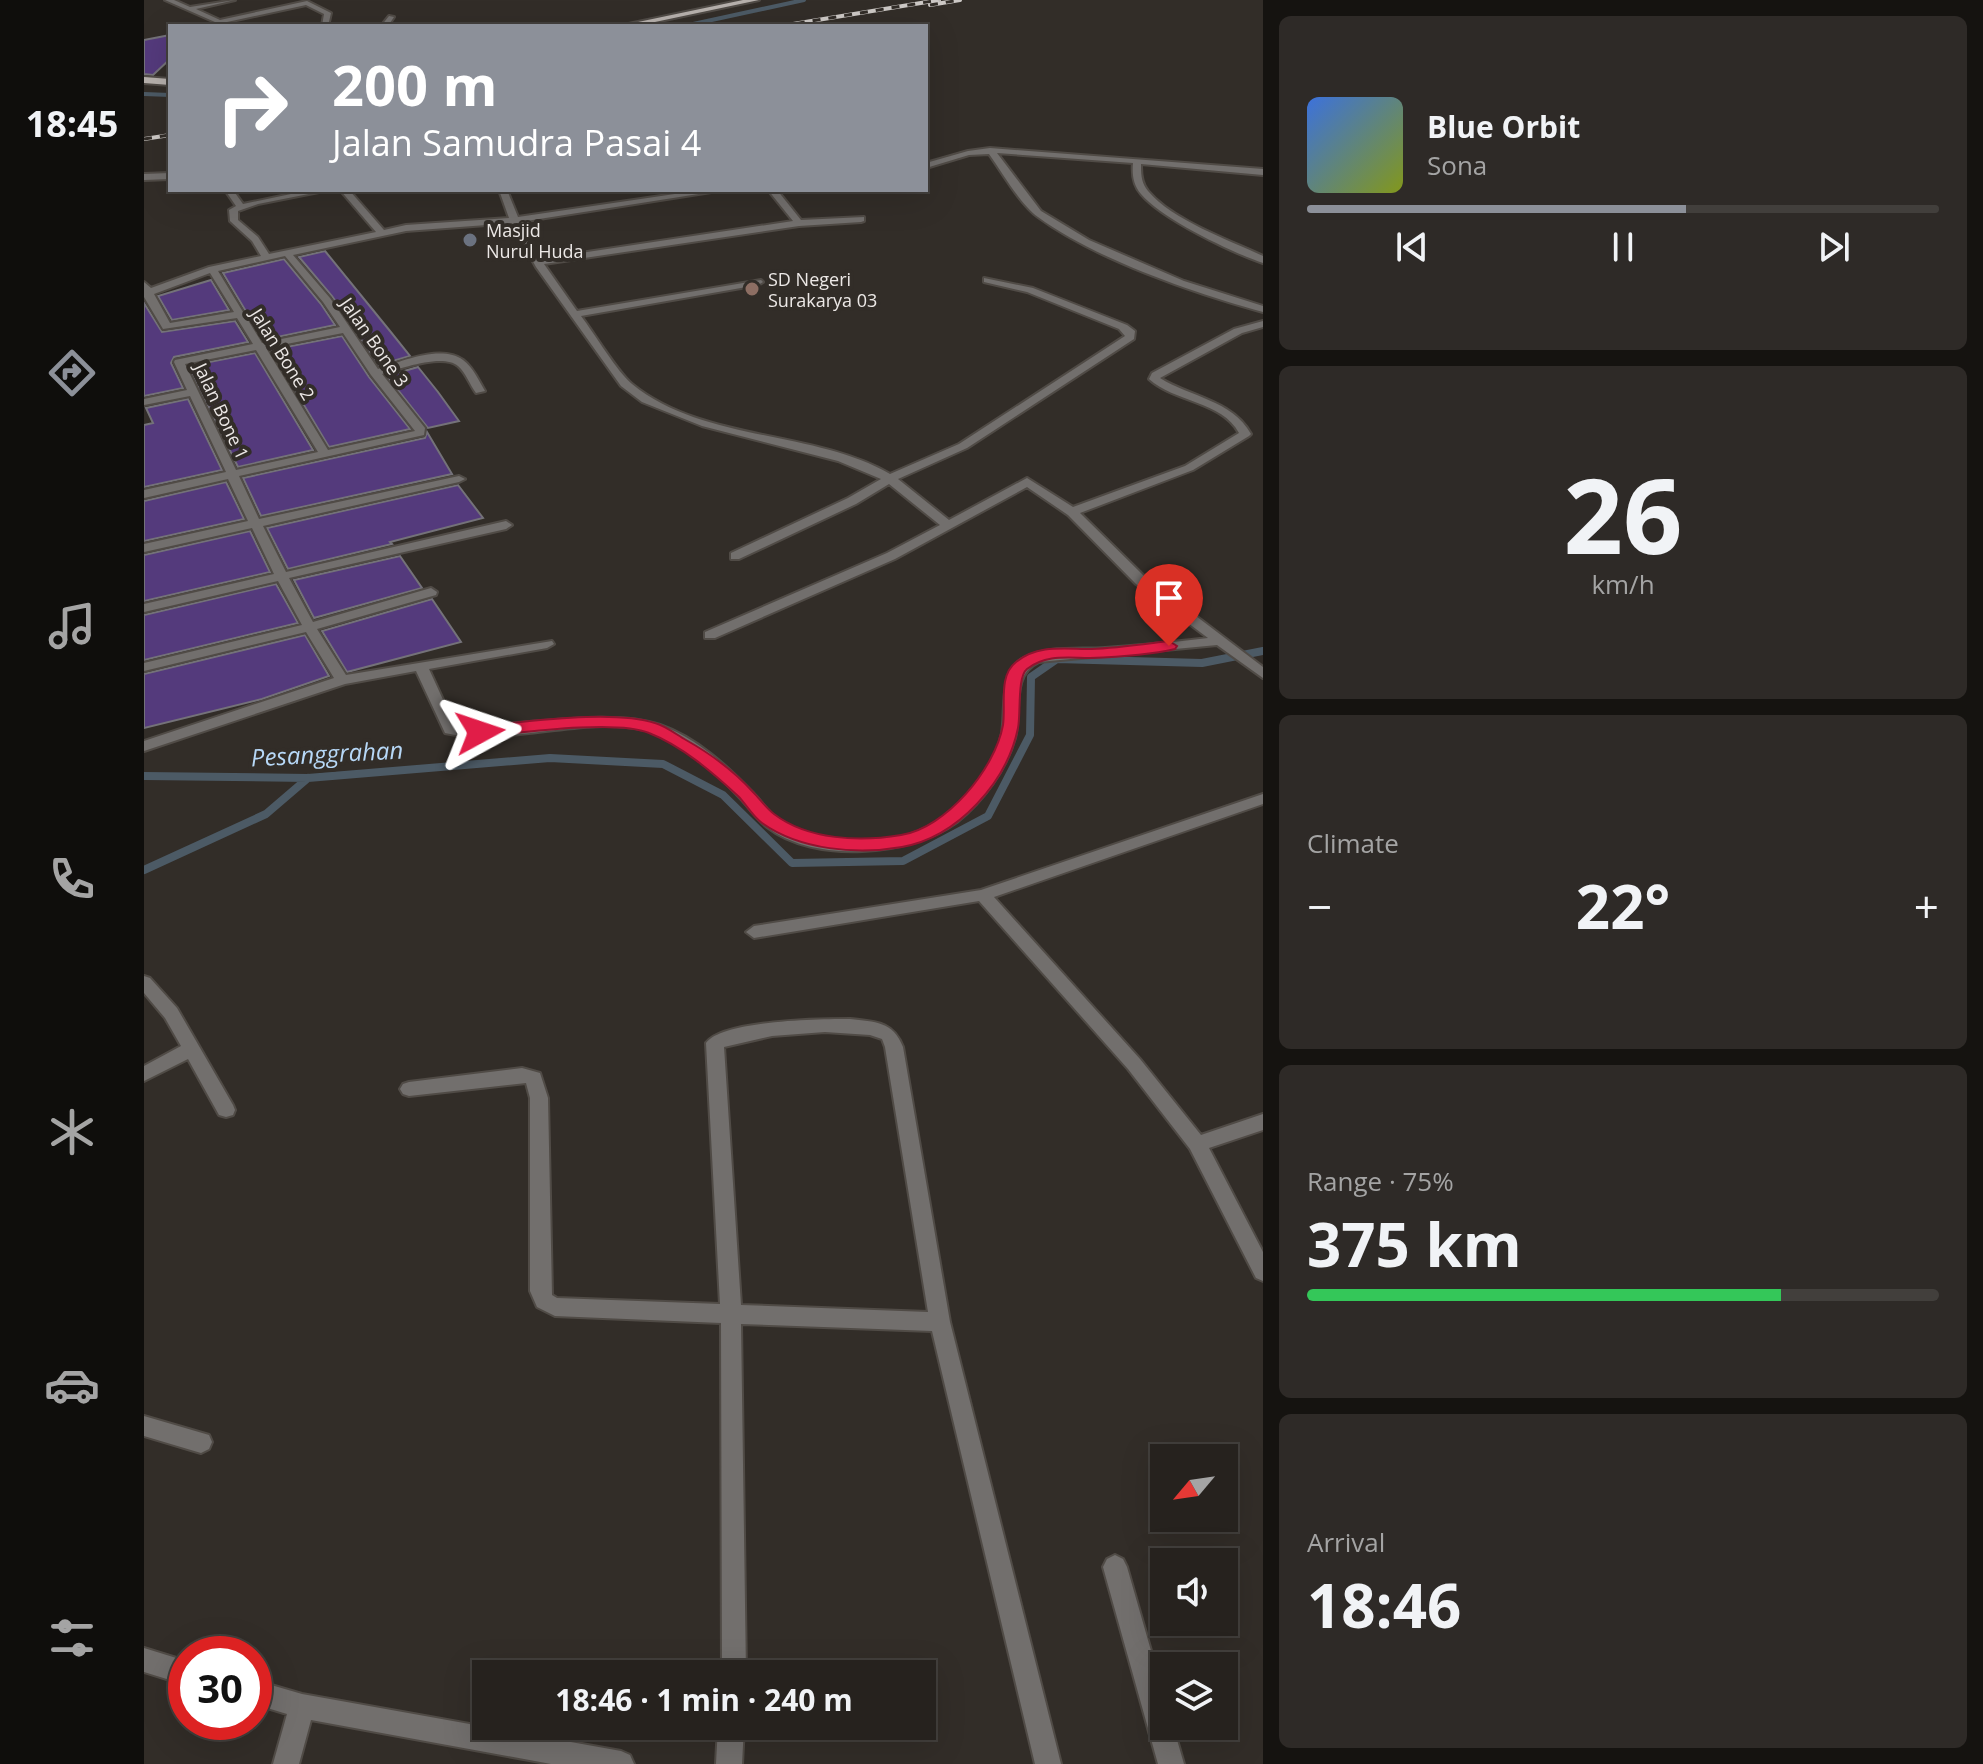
<!DOCTYPE html>
<html lang="en">
<head>
<meta charset="utf-8">
<style>
	:root { --surface:#26221e; --page:#2e2a27; --text:#f1f3f6; --muted:#a4a4a4; --line:#423f3c; --accent:#8c9099 }
	body { margin:0; font-family:"Open Sans",sans-serif; background:var(--page); color:var(--text); height:100vh; display:flex; flex-direction:column; font-size:30px; white-space:nowrap }
	* { box-sizing:border-box; margin:0 }
	p { font-size:26px; color:var(--muted) }
	.icon { flex:none; width:44px; height:44px; fill:none; stroke:currentColor; stroke-width:2; stroke-linecap:round; stroke-linejoin:round }
	.map { position:relative; flex:1; overflow:hidden }
	.side { display:flex; flex-direction:column; gap:16px; padding:16px; background:#151310; width:720px }
	.side>* { flex:none }
	.guide { position:absolute; left:24px; top:24px; width:760px; height:168px; border-radius:0px; box-shadow:0 8px 32px #0002,0 0 0 2px var(--line); background:#8c9099; color:#fff; overflow:hidden }
	.needle { width:52px; rotate:241deg }
	.buttons { position:absolute; left:1006px; top:1444px; display:grid; gap:16px }
	.buttons a { display:grid; place-items:center; width:88px; height:88px; border-radius:0px; background:var(--surface); box-shadow:0 8px 32px #0002,0 0 0 2px var(--line); font-size:40px }
	.speed { position:absolute; left:24px; top:1636px; display:flex; gap:16px; font-size:40px; font-weight:700; text-align:center }
	.speed>* { display:grid; place-content:center; width:104px; height:104px; border-radius:50%; background:var(--surface); box-shadow:0 8px 32px #0002,0 0 0 2px var(--line); line-height:1 }
	.speed .limit { border:12px solid #d22; background:#fff; color:#111 }
	.pin { position:absolute; display:grid; place-items:center; width:68px; height:68px; color:#fff; margin:-82px -34px; border-radius:50% 50% 50% 0; rotate:-45deg; box-shadow:0 0 8px #0007 }
	.pin .icon { rotate:45deg }
	.me { position:absolute; width:88px; margin:-44px; rotate:85deg; stroke-linejoin:round; filter:drop-shadow(0 0 6px #0008) }
	.turn { display:flex; align-items:center; gap:28px; height:168px; padding:0 32px; font-size:36px }
	.turn .icon { width:104px; height:104px; stroke-width:2.5 }
	.turn b { display:block; font-size:56px; line-height:68px }
	.big { font-size:60px; font-weight:700; line-height:1.1 }
	.side .widget { flex:1; display:flex; flex-direction:column; justify-content:center; gap:12px; min-width:0; padding:0 28px; border-radius:12px; background:var(--page) }
	.side .dial { align-items:center; gap:0 }
	.dial b { font-size:104px; line-height:1 }
	.song { display:flex; align-items:center; gap:24px }
	.cover { width:96px; height:96px; border-radius:12px; background:linear-gradient(135deg,hsl(220 70% 55%),hsl(70 70% 35%)) }
	.played { height:8px; border-radius:4px; background:linear-gradient(90deg,var(--accent) 60%,var(--line) 60%) }
	.keys { display:flex; justify-content:space-around; direction:ltr }
	.heat { display:flex; justify-content:space-between; align-items:center; font-size:44px; direction:ltr }
	.charge { height:12px; border-radius:6px; background:linear-gradient(90deg,#34c759 75%,var(--line) 0) }
	.trip { position:absolute; left:328px; top:1660px; width:464px; height:80px; border-radius:0px; background:var(--surface); box-shadow:0 8px 32px #0002,0 0 0 2px var(--line); font-weight:700; line-height:80px; text-align:center }
	main { display:flex; flex:1; min-height:0 }
	.menu { display:flex; flex-direction:column; width:144px; justify-content:space-around; align-items:center; background:#0f0e0c; color:var(--muted) }
	.menu .icon { width:56px; height:56px }
	.menu .on { color:var(--accent) }
	.menu b { font-size:36px; color:var(--text) }
	.map>svg:first-child { display:block }
</style>
</head>
<body>
<main>
<nav class="menu">
<b>18:45</b>
<svg class="icon on" aria-label="directions" viewBox="0 0 24 24"><path d="M12 3l9 9-9 9-9-9zM9 14v-3h6M13 9l2 2-2 2"/></svg>
<svg class="icon" aria-label="music" viewBox="0 0 24 24"><path d="M9 18V5l10-2v13"/><circle cx="6" cy="18" r="3"/><circle cx="16" cy="16" r="3"/></svg>
<svg class="icon" aria-label="phone" viewBox="0 0 24 24"><path d="M5 4h4l2 5-3 2q2 4 5 5l2-3 5 2v4C11 20 4 13 5 4z"/></svg>
<svg class="icon" aria-label="climate" viewBox="0 0 24 24"><path d="M12 3v18M4 7l16 10M4 17L20 7"/></svg>
<svg class="icon" aria-label="car" viewBox="0 0 24 24"><path d="M5 17H2v-5l4-1 3-4h7l3 4 3 1v5h-3M9 17h6M6 11h13"/><circle cx="7" cy="17" r="2"/><circle cx="17" cy="17" r="2"/></svg>
<svg class="icon" aria-label="filters" viewBox="0 0 24 24"><path d="M4 7h16M4 17h16"/><circle cx="9" cy="7" r="2"/><circle cx="15" cy="17" r="2"/></svg>
</nav>
<div class="map">
<svg width="1119" height="1764" viewBox="0 0 1119 1764">
	<rect width="100%" height="100%" fill="#322d28"/>
	<g fill="none" stroke-linecap="round" stroke-linejoin="round">
		<path stroke="#4c5a65" stroke-width="4" d="M540 26 660 0
			M0 94 26 95"/>
		<path stroke="#4c5a65" stroke-width="8" d="M0 776 164 778 406 758 519 764 579 795 648 863 759 861 844 816 886 735 887 677 913 659 1058 663 1119 651
			M0 870 122 814 164 778"/>
	</g>
	<path fill="#543a7c" stroke="#747279" stroke-width="2" d="M26 35V59L9 75 0 74V40Z
		M181 251 246 331 266 356 235 365 188 296 155 257Z
		M140 259 177 304 191 325 119 340 79 273Z
		M67 280 85 310 28 320 14 296Z
		M0 303 18 332 91 321 104 342 30 357 27 363 39 388 0 396Z
		M198 336 225 377 266 429 185 447 127 350Z
		M111 353 169 450 94 467 45 366Z
		M274 367 294 392 315 421 284 428 243 376Z
		M44 399 78 470 0 487V425L9 423 2 408Z
		M283 432 308 474 117 516 99 478 281 438Z
		M82 482 100 519 0 541V501Z
		M314 485 339 518 246 542 248 544 144 569 123 528Z
		M106 531 126 572 0 601V555Z
		M256 556 278 588 170 618 150 580Z
		M132 584 154 623 0 660V615Z
		M288 599 317 642 203 672 178 631Z
		M161 635 185 676 118 699 0 728V674Z"/>
	<g fill="none" stroke-linecap="round" stroke-linejoin="round">
		<g stroke="#504b46" stroke-width="4">
			<path id="minor" d="M21 0H30L46 7 91 0 52 9 76 20 163 1 187 13 184 26H178L180 14 162 5 83 22 86 26H80Z
				M245 16 250 17 244 26H237Z
				M846 148 1119 169V175L997 164V167C997 176 998 184 1004 191 1028 220 1085 240 1119 256V263C1087 252 1018 219 997 194 989 185 988 174 989 163L853 153 897 211 945 240 1040 281 1119 306V312C1050 293 951 259 894 217 876 204 858 172 845 154L825 155 782 168V163L824 151Z
				M26 173V179L0 180V174Z
				M81 190H89L99 204 166 190H185L114 204 94 211V220L114 237 125 254 232 232 196 190H205L240 230 262 225 365 218 355 190H363L374 217 558 190H580L376 222 397 259 649 221 624 190H633L657 220 720 217V221L717 222 655 226 400 264 433 311 617 280 619 282 614 285 437 316C450 333 474 373 488 384 559 442 670 430 746 474L815 444 981 336 975 329 883 292 840 282V278L889 288 983 325 991 331 990 339 823 448 754 479 805 520 883 478 929 507 1041 466 1095 433C1078 401 1030 402 1005 379L1008 373 1090 329 1119 321V327L1098 333 1016 378C1046 397 1088 400 1107 434L1105 436 1049 470 936 513 1002 578 1119 667V678L1073 645 895 662C866 675 878 712 871 738 862 770 839 801 813 822 767 856 670 864 623 827 613 819 606 809 598 800 572 772 539 739 501 730 439 715 363 747 301 733L272 671 201 684 0 751V741L190 678 162 632 0 671V663L158 625 134 581 0 612V604L130 574 108 528 0 552V544L104 521 84 479 0 498V490L82 472 46 396 0 405V399L43 390 30 362 31 360 109 344 93 318 19 329 0 297V282L7 288 65 267 117 256 108 241 86 221 85 210 92 206ZM368 223 392 267 477 386 498 402 558 426 694 461 737 479 704 498 587 553V559H595L712 504 745 484 796 525 743 553 561 632V638H571L751 559 883 487 924 515 992 584 1064 638C1030 642 995 646 961 648 935 650 902 645 878 659 855 673 862 710 858 733 848 779 803 827 757 837 720 844 664 844 633 819 624 812 617 801 609 793 583 766 553 738 516 725 465 707 370 728 311 726L285 669 403 648 410 644 408 641 202 675 173 629 292 595 293 592 287 588 169 622 145 578 362 529 368 525 362 521 142 572 119 526 315 482 321 479 315 476 115 519 95 476 280 435 281 428 238 374C255 369 299 353 314 366 322 373 326 385 332 393L341 391C335 381 329 367 319 360 297 344 256 362 234 369L186 298 149 255 262 231ZM141 256 179 302 196 327 118 343 74 271ZM66 273 90 312 26 323 10 294ZM199 333 227 375 271 431 184 450 122 348ZM112 350 174 452 92 470 41 364Z
				M1119 794V804L850 897 996 1059 1057 1135 1119 1114V1130L1065 1148 1119 1252V1281L1112 1278 1046 1149 984 1069 835 901 610 938 602 932 610 926 837 890Z
				M0 976 6 978 33 1008 89 1105 91 1110 89 1115 82 1117 75 1115 44 1059 0 1081V1066L37 1046 21 1018 0 993Z
				M706 1019C731 1022 749 1021 759 1047L806 1322 917 1764H891L788 1331 597 1324 602 1674H578L577 1323 411 1316 393 1307 386 1291V1098L382 1083 265 1096 259 1094 256 1089 259 1084 265 1082 378 1068 396 1073 404 1098 408 1295 413 1298 576 1304 562 1043C578 1020 678 1019 706 1019ZM681 1032 726 1035 738 1039 741 1047 784 1312 597 1305 580 1047 628 1036Z
				M0 1416 65 1435 68 1442 65 1449 57 1453 0 1436Z
				M971 1555 979 1559 983 1567 1020 1696V1726H1029L1040 1764H1014L959 1567 963 1559Z
				M0 1648 42 1661V1685L0 1672Z
				M110 1680 158 1694 477 1751 486 1755 490 1764H407L167 1720 155 1764H129L143 1714 110 1704Z
				M574 1726H600L598 1764H572Z"/>
		</g>
		<g stroke="#504b46" stroke-width="4">
			<path id="primary" d="M599 0H615L492 26H475Z
				M0 77 26 79V85L0 83Z"/>
		</g>
		<use href="#minor" fill="#726f6d" fill-rule="evenodd"/>
		<use href="#primary" fill="#b6b0ac" fill-rule="evenodd"/>
		<g stroke="#ccc8c5" stroke-width="4">
			<path id="rail" d="M786 5 816 0
				M637 26 795 0
				M0 139 26 135"/>
		</g>
		<use href="#rail" stroke="#322d28" stroke-width="3" stroke-dasharray="8" stroke-linecap="butt"/>
	</g>
	<path fill="#e11d48" stroke="#92132f" stroke-width="2" d="M1025 641 1033 646 1031 649C1005 655 973 657 946 658 924 658 902 654 883 669 873 677 877 714 874 728 863 782 814 837 758 847 713 855 656 850 618 823 608 816 602 804 594 796 568 772 538 746 505 733 472 719 374 733 336 737L328 732 336 726C382 722 468 709 511 723 522 726 533 735 542 740 567 754 590 771 609 792 616 799 622 808 630 814 664 840 716 842 757 835 802 828 851 769 859 725 862 705 854 676 872 662 894 644 921 649 947 649 973 648 1000 644 1025 641Z"/>
	<circle fill="#6b7280" stroke="#322d28" stroke-width="3" cx="326" cy="240" r="8"/>
	<circle fill="#8d6e63" stroke="#322d28" stroke-width="3" cx="608" cy="289" r="8"/>
	<g text-anchor="middle" dominant-baseline="central" stroke-width="8" stroke-linejoin="round" paint-order="stroke">
		<g font-size="18" fill="#ece8e6" stroke="#322d28" text-anchor="start">
			<text x="342" y="230">Masjid<tspan x="342" dy="21">Nurul Huda</tspan></text>
			<text x="624" y="279">SD Negeri<tspan x="624" dy="21">Surakarya 03</tspan></text>
		</g>
		<g font-size="18" fill="#ece8e6" stroke="#322d28">
			<text transform="translate(231 342) rotate(55)">Jalan Bone 3</text>
			<text transform="translate(139 354) rotate(58)">Jalan Bone 2</text>
			<text transform="translate(78 411) rotate(65)">Jalan Bone 1</text>
		</g>
		<g font-size="24" font-style="italic" fill="#b7d8f7" stroke="#322d28">
			<text transform="translate(183 753) rotate(-3)">Pesanggrahan</text>
		</g>
	</g>
</svg>
<div class="buttons">
<a><svg class="needle" viewBox="-14 -14 28 28"><path d="M0-13l5 13h-10z" fill="#e53935"/><path d="M0 13l5-13h-10z" fill="#a4a4a4"/></svg></a>
<a><svg class="icon" aria-label="sound" viewBox="0 0 24 24"><path d="M4 9h4l5-4v14l-5-4H4zM17 9q2 3 0 6"/></svg></a>
<a><svg class="icon" aria-label="layers" viewBox="0 0 24 24"><path d="M12 4l9 5-9 5-9-5zM3 14l9 5 9-5"/></svg></a>
</div>
<div class="speed"><div class="limit">30</div></div>
<div class="pin" style="left:1025px;top:646px;background:#d93025"><svg class="icon" aria-label="arrive" viewBox="0 0 24 24"><path d="M6 21V4h12l-3 4 3 4H6"/></svg></div>
<svg class="me" style="left:336px;top:732px" viewBox="-20 -20 40 40"><path d="M0-17L14 15 0 8-14 15z" fill="#e11d48" stroke="#fff" stroke-width="4"/></svg>
<div class="trip">18:46 · 1 min · 240 m</div>
<div class="guide">
<div class="turn"><svg class="icon" aria-label="right" viewBox="0 0 24 24"><path d="M7 20v-9h11M14 6l5 5-5 5"/></svg><div><b>200 m</b>Jalan Samudra Pasai 4</div></div>
</div>
</div>
<section class="side">
<div class="widget">
<div class="song"><i class="cover"></i><div><b>Blue Orbit</b><p>Sona</p></div></div>
<div class="played"></div>
<div class="keys"><svg class="icon" aria-label="previous" viewBox="0 0 24 24"><path d="M18 5L8 12l10 7zM5 5v14"/></svg><svg class="icon" aria-label="pause" viewBox="0 0 24 24"><path d="M8 5v14M16 5v14"/></svg><svg class="icon" aria-label="next" viewBox="0 0 24 24"><path d="M6 5l10 7-10 7zM19 5v14"/></svg></div>
</div>
<div class="widget dial"><b>26</b><p>km/h</p></div>
<div class="widget"><p>Climate</p>
<div class="heat"><a>−</a><b class="big">22°</b><a>+</a></div>
</div>
<div class="widget"><p>Range · 75%</p><b class="big">375 km</b><div class="charge"></div></div>
<div class="widget"><p>Arrival</p><b class="big">18:46</b></div>
</section>
</main>
</body>
</html>
